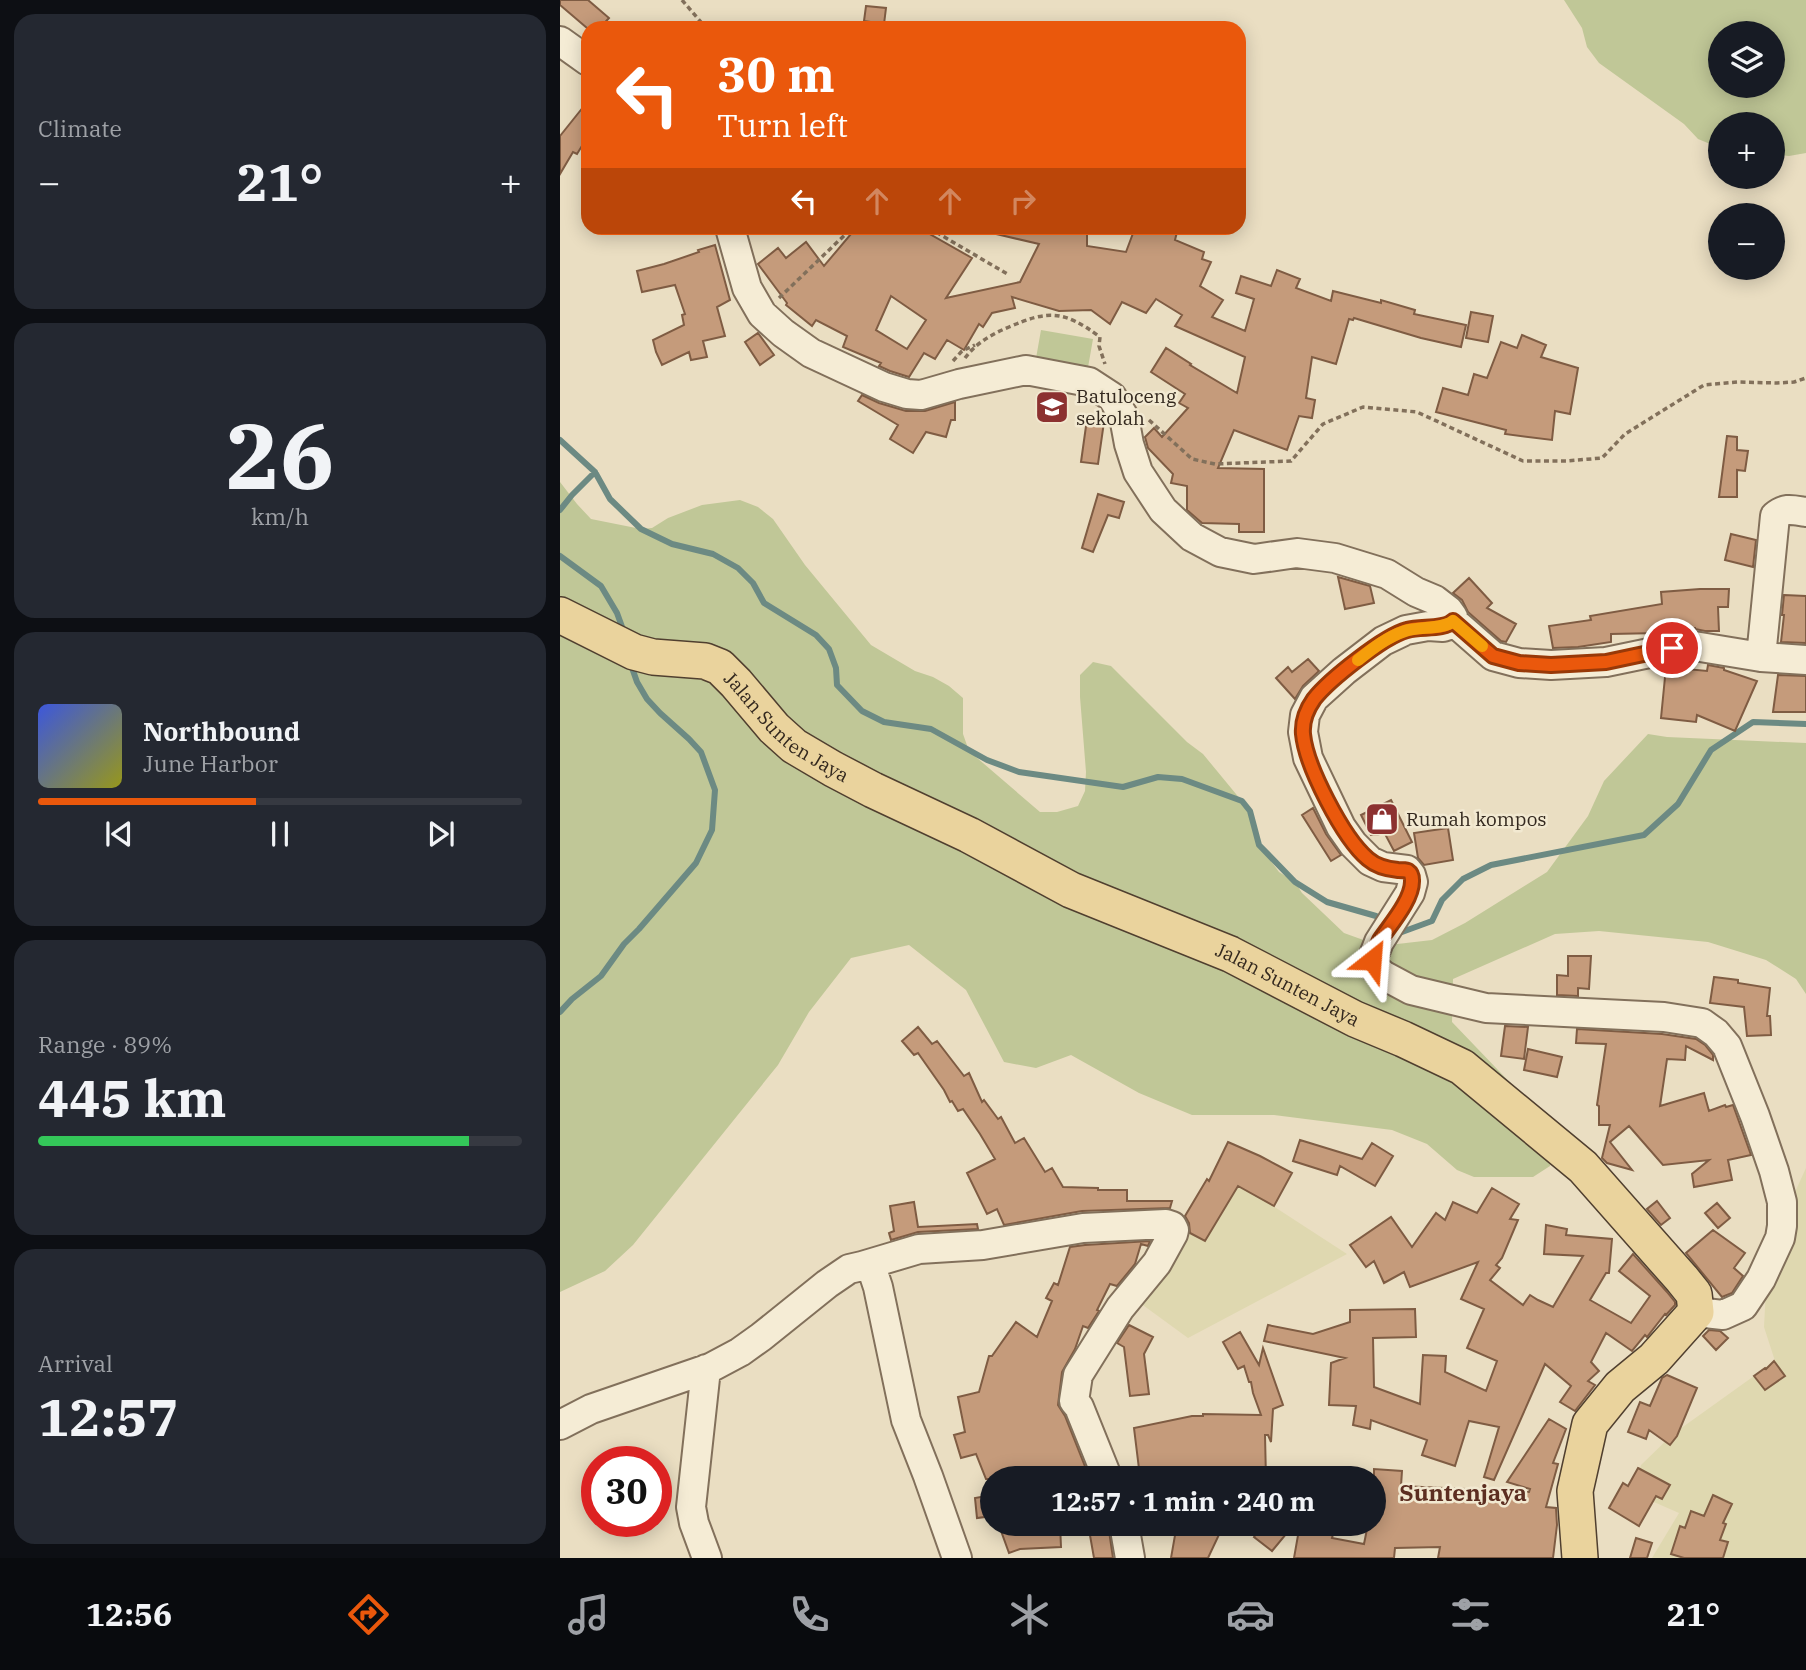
<!DOCTYPE html>
<html lang="en">
<head>
<meta charset="utf-8">
<style>
	:root { --surface:#171b24; --page:#242831; --text:#f1f3f6; --muted:#9ea1a6; --line:#363941; --accent:#ea580c }
	body { margin:0; font-family:"IBM Plex Serif",serif; background:var(--page); color:var(--text); height:100vh; display:flex; flex-direction:column; font-size:26px; white-space:nowrap }
	* { box-sizing:border-box; margin:0 }
	p { font-size:23px; color:var(--muted) }
	.icon { flex:none; width:38px; height:38px; fill:none; stroke:currentColor; stroke-width:2; stroke-linecap:round; stroke-linejoin:round }
	.map { position:relative; flex:1; overflow:hidden }
	.details { display:flex; flex-direction:column; gap:14px; padding:14px; background:#0d0f14; width:560px }
	.details>* { flex:none }
	.top-card { position:absolute; left:21px; top:21px; width:665px; height:214px; border-radius:21px; box-shadow:0 4px 18px #0003; background:#ea580c; color:#fff; overflow:hidden }
	.tools { position:absolute; left:1148px; top:21px; display:grid; gap:14px }
	.tools a { display:grid; place-items:center; width:77px; height:77px; border-radius:50%; background:var(--surface); box-shadow:0 4px 18px #0003; font-size:35px }
	.speed { position:absolute; left:21px; top:1446px; display:flex; gap:14px; font-size:35px; font-weight:700; text-align:center }
	.speed>* { display:grid; place-content:center; width:91px; height:91px; border-radius:50%; background:var(--surface); box-shadow:0 4px 18px #0003; line-height:1 }
	.speed .limit { border:10px solid #d22; background:#fff; color:#111 }
	.pin { position:absolute; display:grid; place-items:center; width:60px; height:60px; color:#fff; margin:-30px; border:4px solid #fff; border-radius:50%; box-shadow:0 2px 7px #0007 }
	.me { position:absolute; width:77px; margin:-38px; rotate:28deg; stroke-linejoin:round; filter:drop-shadow(0 0 5px #0008) }
	.turn { display:flex; align-items:center; gap:24px; height:147px; padding:0 21px; font-size:32px }
	.turn .icon { width:91px; height:91px; stroke-width:2.5 }
	.turn b { display:block; font-size:49px; line-height:60px }
	.lanes { display:flex; align-items:center; height:66px; padding:0 21px; background:#0003; justify-content:center; gap:35px; direction:ltr }
	.lanes .off { opacity:.35 }
	.big { font-size:52px; font-weight:700; line-height:1.1 }
	.details .widget { flex:1; display:flex; flex-direction:column; justify-content:center; gap:10px; min-width:0; padding:0 24px; border-radius:21px; background:var(--page) }
	.details .dial { align-items:center; gap:0 }
	.dial b { font-size:91px; line-height:1 }
	.song { display:flex; align-items:center; gap:21px }
	.cover { width:84px; height:84px; border-radius:10px; background:linear-gradient(135deg,hsl(230 70% 55%),hsl(60 70% 35%)) }
	.played { height:7px; border-radius:4px; background:linear-gradient(90deg,var(--accent) 45%,var(--line) 45%) }
	.keys { display:flex; justify-content:space-around; direction:ltr }
	.heat { display:flex; justify-content:space-between; align-items:center; font-size:38px; direction:ltr }
	.charge { height:10px; border-radius:5px; background:linear-gradient(90deg,#34c759 89%,var(--line) 0) }
	.trip { position:absolute; left:420px; top:1466px; width:406px; height:70px; border-radius:35px; background:var(--surface); box-shadow:0 4px 18px #0003; font-weight:700; line-height:70px; text-align:center }
	.dock { display:flex; height:112px; justify-content:space-around; align-items:center; background:#090b0e; color:var(--muted) }
	.dock .icon { width:49px; height:49px }
	.dock .active { color:var(--accent) }
	.dock b { font-size:32px; color:var(--text) }
	main { display:flex; flex:1; min-height:0 }
	.map>svg:first-child { display:block }
</style>
</head>
<body>
<main>
<section class="details">
<div class="widget"><p>Climate</p>
<div class="heat"><a>−</a><b class="big">21°</b><a>+</a></div>
</div>
<div class="widget dial"><b>26</b><p>km/h</p></div>
<div class="widget">
<div class="song"><i class="cover"></i><div><b>Northbound</b><p>June Harbor</p></div></div>
<div class="played"></div>
<div class="keys"><svg class="icon" aria-label="previous" viewBox="0 0 24 24"><path d="M18 5L8 12l10 7zM5 5v14"/></svg><svg class="icon" aria-label="pause" viewBox="0 0 24 24"><path d="M8 5v14M16 5v14"/></svg><svg class="icon" aria-label="next" viewBox="0 0 24 24"><path d="M6 5l10 7-10 7zM19 5v14"/></svg></div>
</div>
<div class="widget"><p>Range · 89%</p><b class="big">445 km</b><div class="charge"></div></div>
<div class="widget"><p>Arrival</p><b class="big">12:57</b></div>
</section>
<div class="map">
<svg width="1246" height="1558" viewBox="0 0 1246 1558">
	<rect width="100%" height="100%" fill="#eadec2"/>
	<path fill="#dfd8b0" d="M1246 1168V1558H1092L1119 1513 1071 1492 1081 1465 1113 1434 1215 1361 1204 1327 1208 1251Z
		M664 1174 787 1254 628 1338 565 1292Z"/>
	<path fill="#c0c797" fill-rule="evenodd" d="M1004 0H1246V153L1229 156 1213 154V124H1160V148L1138 139 1124 124 1039 63 1027 47 1022 28ZM1160 33H1213V86H1160Z
		M481 330 533 339 527 373 475 364Z
		M0 482 17 504 31 519 81 529 92 528 108 518 142 505 180 500 198 507 213 519 245 565 311 645 355 671 373 677 389 686 403 698V734L409 751 480 812H497L518 806 525 791 526 772 520 697V675L533 662 551 666 627 742 643 754 690 811 699 845 719 872 735 882 742 893 784 933 820 946 872 940 905 923 987 872 1028 816 1044 781 1088 734 1107 737 1246 743V994L1236 979 1206 960 1148 942 1039 931 995 934 893 979 892 1022 980 1114 993 1149 990 1166 973 1177H914L897 1170 867 1144 832 1130 714 1115H632L579 1093 511 1055 476 1068 444 1062 406 990 349 945 291 958 249 1012 218 1065 73 1245 45 1271 0 1292Z"/>
	<g fill="none" stroke-linecap="round" stroke-linejoin="round">
		<path stroke="#6c8a83" stroke-width="6" d="M0 440 35 472 50 499 81 529 112 544 153 554 178 568 193 583 204 603 256 635 269 649 276 668 277 685 302 711 324 722 371 729 427 760 459 772 563 787 598 777 622 779 682 801 690 811 699 845 735 882 767 902 816 916 824 922
			M0 510 12 495 35 472
			M0 556 41 586 57 613 65 635
			M837 929 842 932 872 921 882 900 903 879 931 865 1084 835 1118 804 1151 750 1193 722 1246 724
			M0 1012 12 999 41 976 64 944 79 929 136 863 152 830 155 790 141 752 129 739 100 713 87 699 77 682 70 662"/>
	</g>
	<path fill="#c59b7b" stroke="#7f5c43" stroke-width="2" fill-rule="evenodd" d="M0 0H28L49 18 40 28H27L0 5Z
		M306 6 326 8 324 24 304 21Z
		M28 101V136L17 154 13 152 0 174V136Z
		M296 228H359L412 258 386 298 460 282 479 244 436 234 437 228H527V246L566 252 575 228H618L615 240 644 252 642 259 651 262 640 286 663 300 652 317 685 331 694 299 676 293 681 276 711 286 717 270 740 279 736 288 771 301 773 291 821 303V300L855 310 854 314 906 325 901 347 861 338 794 318 793 320 789 319 776 364 752 357 746 398 755 400 752 418 739 416 727 450 674 430 658 468 704 469V532H679V524L642 523 627 510V486L611 483 613 474 588 448 585 437 594 428 602 437 628 408 619 403 625 394 591 372 606 348 631 364 630 365 677 393 685 357 615 326 622 315 596 299 586 313 562 302 550 324 531 310 499 311 452 297 455 308 432 313 423 327 419 324 404 350 387 340 375 359 364 353 349 377 330 371 319 366 321 363 283 347 287 336 256 320 252 326 226 305 227 303 198 264 218 248 226 258 246 242 264 266ZM331 296 366 320 347 349 316 330Z
		M155 245 170 300 157 307 165 336 143 341 147 357 131 360 129 352 102 365 96 352 93 340 124 325 122 315 125 314 115 285 82 292 77 271 104 264 139 252 138 250Z
		M911 312 933 316 928 342 906 338Z
		M198 333 214 355 200 365 185 342Z
		M962 335 986 345 981 357 1018 368 1010 414 995 411 992 440 945 434 946 430 876 412 883 388 908 395 914 374 927 378 941 342 957 348Z
		M302 395 319 403 346 411H365L395 402V420H391L386 437 366 432 353 453 330 439 338 425 298 401Z
		M527 419 544 422 538 464 521 462Z
		M1167 436 1177 437V450L1188 451 1185 471 1177 470V497H1159Z
		M538 494 564 502 559 518 548 515 533 552 522 548Z
		M1171 534 1196 540 1193 567 1165 560Z
		M778 577 810 586 814 603 785 609Z
		M909 578 932 603 927 608 956 624 946 642 941 641 908 612 902 600 893 593Z
		M1140 589H1169L1168 607H1158L1159 631H1145L1135 629V628L1099 631V633L1051 634V642L1018 647 993 648 989 626 1031 620 1030 616 1102 604 1101 592Z
		M1224 595 1246 596V643L1221 642 1224 615H1222Z
		M748 659 759 671 743 686 735 699 716 678 728 667 732 672Z
		M1148 665 1164 668V670L1197 681 1175 731 1137 715 1136 722 1101 718 1106 667 1147 671Z
		M1218 675 1246 676V712H1213Z
		M831 800 852 842 834 851 824 832 818 835H811L801 815Z
		M753 808 766 834 781 855 771 861 742 815Z
		M888 828 893 860 864 865 858 858 854 833Z
		M1008 956H1031L1029 989 1018 988V996L997 995V975L1008 976Z
		M1154 977 1178 980V983L1210 988 1207 1016H1210L1211 1035 1187 1036 1184 1007 1150 1003Z
		M945 1026 968 1027 964 1059 941 1056Z
		M358 1027 372 1044 377 1041 404 1076 409 1073 422 1102 424 1100 438 1119 441 1117 455 1143 464 1138 485 1172 492 1168 503 1187 538 1188V1190H567V1201H612L610 1208 522 1211 444 1225 437 1209 427 1214 407 1173 435 1159 420 1134 403 1109 398 1111 392 1101 390 1102 384 1090 358 1053 354 1055 342 1041Z
		M1017 1029 1102 1034 1136 1039 1145 1045 1153 1055V1060L1126 1046 1125 1060 1107 1059 1100 1106 1144 1093 1149 1111 1165 1105 1166 1107 1173 1105 1191 1155 1168 1160 1172 1180 1134 1187 1132 1174 1149 1160 1103 1165 1069 1126 1050 1142 1072 1170 1047 1163 1042 1158 1050 1125H1039V1106L1037 1105 1046 1044 1016 1043Z
		M968 1049 1002 1057 997 1077 964 1070Z
		M740 1140 802 1159 812 1143 833 1156 815 1186 780 1166 777 1175 733 1161Z
		M668 1142 700 1156 732 1173 714 1206 678 1186 645 1241 630 1233 629 1223 625 1216 647 1179 649 1181Z
		M932 1188 959 1204 950 1219 958 1220 942 1258 936 1265 940 1268 930 1280 963 1305 970 1295 978 1300 993 1307 1023 1256 984 1254 986 1225 1007 1229 1006 1235 1052 1239 1049 1273H1046L1030 1300 1071 1323 1090 1296 1059 1271 1073 1254 1107 1292 1115 1302V1305L1106 1315 1105 1314 1087 1337 1085 1335 1072 1351 1046 1333 1031 1362 1039 1371 1028 1381 1035 1385 1015 1411 1000 1402 1011 1386 985 1364 934 1480 924 1477 939 1427 909 1421 895 1466 862 1455 867 1440 811 1420 810 1429 793 1425 796 1406 769 1405 771 1363 785 1358 704 1341 708 1325 753 1334 790 1322V1310L855 1309 856 1337 813 1338 814 1387 860 1404 863 1355 886 1356 885 1372 926 1391 937 1361 907 1348 924 1309 901 1299 918 1262 850 1287 844 1272 824 1283 814 1261 806 1267 790 1245 831 1217 852 1247 876 1213 885 1220 893 1202 917 1213Z
		M1097 1201 1110 1218 1101 1225 1087 1209Z
		M354 1202 358 1227 417 1224 418 1229 358 1232 331 1240 329 1233 334 1231 330 1206Z
		M1157 1203 1170 1218 1158 1228 1145 1213Z
		M1153 1230 1185 1253 1174 1268 1183 1276 1172 1293 1162 1297 1126 1253Z
		M590 1241 588 1246 581 1244 575 1264 557 1286 550 1284 537 1310 539 1311 528 1328 523 1326 515 1349 502 1372 498 1405 505 1416 530 1479H426L416 1454 401 1458 394 1435 405 1432 398 1397 419 1392 429 1356H432L456 1322 477 1337 492 1301 486 1298 494 1283 498 1285 510 1247 525 1245Z
		M569 1325 593 1337 584 1354 589 1394 570 1396 564 1347 557 1343Z
		M1149 1330 1160 1331 1168 1338 1156 1350 1143 1336Z
		M680 1332 699 1365 703 1348 723 1405 713 1409 711 1442 708 1435H705L706 1479 580 1477 574 1428 632 1416H643V1414L701 1415 693 1393 691 1382H689L684 1366 678 1369 663 1342Z
		M1214 1361 1225 1376 1205 1390 1194 1376 1205 1368 1206 1369Z
		M1107 1375 1137 1388 1117 1436 1110 1445 1089 1430 1086 1439 1068 1432 1080 1402 1090 1406 1102 1378Z
		M989 1419 1006 1429 993 1463 998 1464 986 1507 996 1508 997 1525 993 1558H878L880 1547 835 1548 834 1558H734L740 1524H760L775 1527 772 1538 804 1544 808 1524H814V1469L842 1471 841 1486 969 1492 970 1489 947 1482Z
		M1078 1468 1110 1485 1102 1499 1096 1496 1079 1526 1049 1508 1063 1483 1068 1486Z
		M432 1495V1516L417 1518 415 1498Z
		M1153 1495 1172 1504 1163 1523 1166 1524 1160 1540 1168 1542 1163 1558H1124L1111 1554 1120 1526 1125 1528 1131 1511 1144 1516Z
		M452 1524H500L501 1547 460 1549 449 1553 440 1528Z
		M528 1524H548L553 1558H534Z
		M617 1524H664L648 1558H611Z
		M704 1524H716L727 1533 712 1551 694 1537Z
		M1076 1538 1092 1543 1087 1558H1070Z"/>
	<g fill="none" stroke-linecap="round" stroke-linejoin="round">
		<g stroke="#82705b" stroke-width="32">
			<path id="minor" d="M0 41 28 61
				M170 228 187 288 202 314 223 333 251 353 324 387 347 394 361 395 399 384 466 370 529 382 552 397 564 417 569 444 578 472 603 510 632 537 660 552 694 559 737 553 775 558 827 574 856 592 875 600 888 610 893 617V621L933 656 959 663 991 665 1046 662 1128 645 1201 657 1246 660
				M893 621 889 625 883 627 868 626 846 630 823 641 784 671 754 698 745 715 743 732 748 758 781 827 793 844 810 861 823 867 847 870 851 875 853 882 850 893 819 942 812 960 815 968 823 975 851 990 926 1008 1104 1017 1142 1023 1156 1033 1167 1046 1195 1116 1214 1171 1222 1202V1226L1220 1238 1201 1279 1183 1306 1163 1315 1136 1312
				M1201 657 1215 516C1225 507 1233 510 1246 512
				M302 1266 359 1249 423 1245 523 1228 606 1224 612 1226 614 1230 613 1234 597 1263 560 1308 518 1375 514 1401 519 1407 548 1479
				M146 1369 131 1507 134 1523 147 1558
				M0 1425 31 1409 150 1368 180 1352 201 1337 267 1284 289 1269 302 1266H311L318 1287 346 1420 368 1476 397 1558
				M564 1524 570 1558"/>
		</g>
		<g stroke="#503f2f" stroke-width="38">
			<g id="major">
				<path id="s1" d="M0 615 74 652 93 657 145 661 160 667 176 683 214 728 234 746 273 769 313 790 409 835 511 890 670 954 795 1019 843 1039 902 1067 1023 1167 1122 1279 1134 1294 1136 1312 1094 1359 1060 1387 1030 1424 1015 1491 1020 1558"/>
			</g>
		</g>
		<path stroke="#82705b" stroke-width="3.5" stroke-dasharray="5 3.5" stroke-linecap="butt" d="M122 0 146 28
			M369 228 449 275
			M219 298 292 228
			M405 358C416 343 432 334 449 327 488 310 504 310 540 337L539 346 545 364
			M393 361 402 351 415 345
			M589 420 632 459 655 464 731 461 763 424 803 407 857 412 963 461H1006L1042 458 1065 434 1144 385 1178 382 1217 383 1234 382 1246 378"/>
		<use href="#minor" stroke="#f5ecd5" stroke-width="28"/>
		<use href="#major" stroke="#ead39d" stroke-width="35"/>
	</g>
	<g fill="none" stroke-linecap="round" stroke-linejoin="round">
		<g stroke="#983908" stroke-width="18">
			<path id="route" d="M812 960C814 953 817 946 820 940 830 925 853 899 852 880 852 876 851 873 848 871 845 870 841 870 838 870 827 869 816 866 808 859 783 838 746 766 743 734 742 722 747 709 754 699 769 680 824 636 847 630 861 626 884 630 893 621L933 656 959 663 991 665 1046 662 1112 648"/>
		</g>
		<use href="#route" stroke="#ea580c" stroke-width="12"/>
		<path stroke="#f59e0b" stroke-width="12" d="M798 660C812 649 827 637 845 631 859 626 883 630 893 621L922 646"/>
	</g>
	<defs>
		<g id="school-square" transform="scale(1.75)"><rect x="-9" y="-9" width="18" height="18" rx="4" fill="#8c3130" stroke="#f2e9d1"/><path d="M0-5L7-2L0 1L-7-2ZM-4 1L0 2.5L4 1V4Q0 6-4 4Z" fill="#fff"/></g>
		<g id="shop-square" transform="scale(1.75)"><rect x="-9" y="-9" width="18" height="18" rx="4" fill="#8c3130" stroke="#f2e9d1"/><path d="M-5-2.5h2.3a2.7 3.5 0 0 1 5.4 0H5L5.5 6h-11ZM-1.5-2.5h3a1.5 2.3 0 0 0-3 0Z" fill="#fff"/></g>
	</defs>
	<g fill-rule="evenodd">
		<use href="#school-square" x="492" y="407"/>
		<use href="#shop-square" x="822" y="819"/>
	</g>
	<g text-anchor="middle" dominant-baseline="central" stroke-width="5" stroke-linejoin="round" paint-order="stroke">
		<g font-size="19" fill="#33281e" stroke="#f2e9d1" text-anchor="start">
			<text x="516" y="396">Batuloceng<tspan x="516" dy="22">sekolah</tspan></text>
			<text x="846" y="819">Rumah kompos</text>
		</g>
		<g font-size="19" fill="#33281e" stroke="#f2e9d1">
			<text stroke="none"><textPath href="#s1" startOffset="261">Jalan Sunten Jaya</textPath></text>
			<text stroke="none"><textPath href="#s1" startOffset="828">Jalan Sunten Jaya</textPath></text>
		</g>
		<g font-size="23" font-weight="bold" fill="#5c2e21" stroke="#f2e9d1">
			<text x="903" y="1492">Suntenjaya</text>
		</g>
	</g>
</svg>
<div class="tools">
<a><svg class="icon" aria-label="layers" viewBox="0 0 24 24"><path d="M12 4l9 5-9 5-9-5zM3 14l9 5 9-5"/></svg></a>
<a>+</a>
<a>−</a>
</div>
<div class="speed"><div class="limit">30</div></div>
<div class="pin" style="left:1112px;top:648px;background:#d93025"><svg class="icon" aria-label="arrive" viewBox="0 0 24 24"><path d="M6 21V4h12l-3 4 3 4H6"/></svg></div>
<svg class="me" style="left:812px;top:960px" viewBox="-20 -20 40 40"><path d="M0-17L14 15 0 8-14 15z" fill="#ea580c" stroke="#fff" stroke-width="4"/></svg>
<div class="trip">12:57 · 1 min · 240 m</div>
<div class="top-card">
<div class="turn"><svg class="icon" aria-label="left" viewBox="0 0 24 24"><path d="M17 20v-9H6M10 6l-5 5 5 5"/></svg><div><b>30 m</b>Turn left</div></div>
<div class="lanes"><svg class="icon" aria-label="left" viewBox="0 0 24 24"><path d="M17 20v-9H6M10 6l-5 5 5 5"/></svg><svg class="icon off" aria-label="ahead" viewBox="0 0 24 24"><path d="M12 20V5M6 11l6-6 6 6"/></svg><svg class="icon off" aria-label="ahead" viewBox="0 0 24 24"><path d="M12 20V5M6 11l6-6 6 6"/></svg><svg class="icon off" aria-label="right" viewBox="0 0 24 24"><path d="M7 20v-9h11M14 6l5 5-5 5"/></svg></div>
</div>
</div>
</main>
<nav class="dock">
<b>12:56</b>
<svg class="icon active" aria-label="directions" viewBox="0 0 24 24"><path d="M12 3l9 9-9 9-9-9zM9 14v-3h6M13 9l2 2-2 2"/></svg>
<svg class="icon" aria-label="music" viewBox="0 0 24 24"><path d="M9 18V5l10-2v13"/><circle cx="6" cy="18" r="3"/><circle cx="16" cy="16" r="3"/></svg>
<svg class="icon" aria-label="phone" viewBox="0 0 24 24"><path d="M5 4h4l2 5-3 2q2 4 5 5l2-3 5 2v4C11 20 4 13 5 4z"/></svg>
<svg class="icon" aria-label="climate" viewBox="0 0 24 24"><path d="M12 3v18M4 7l16 10M4 17L20 7"/></svg>
<svg class="icon" aria-label="car" viewBox="0 0 24 24"><path d="M5 17H2v-5l4-1 3-4h7l3 4 3 1v5h-3M9 17h6M6 11h13"/><circle cx="7" cy="17" r="2"/><circle cx="17" cy="17" r="2"/></svg>
<svg class="icon" aria-label="filters" viewBox="0 0 24 24"><path d="M4 7h16M4 17h16"/><circle cx="9" cy="7" r="2"/><circle cx="15" cy="17" r="2"/></svg>
<b>21°</b>
</nav>
</body>
</html>
